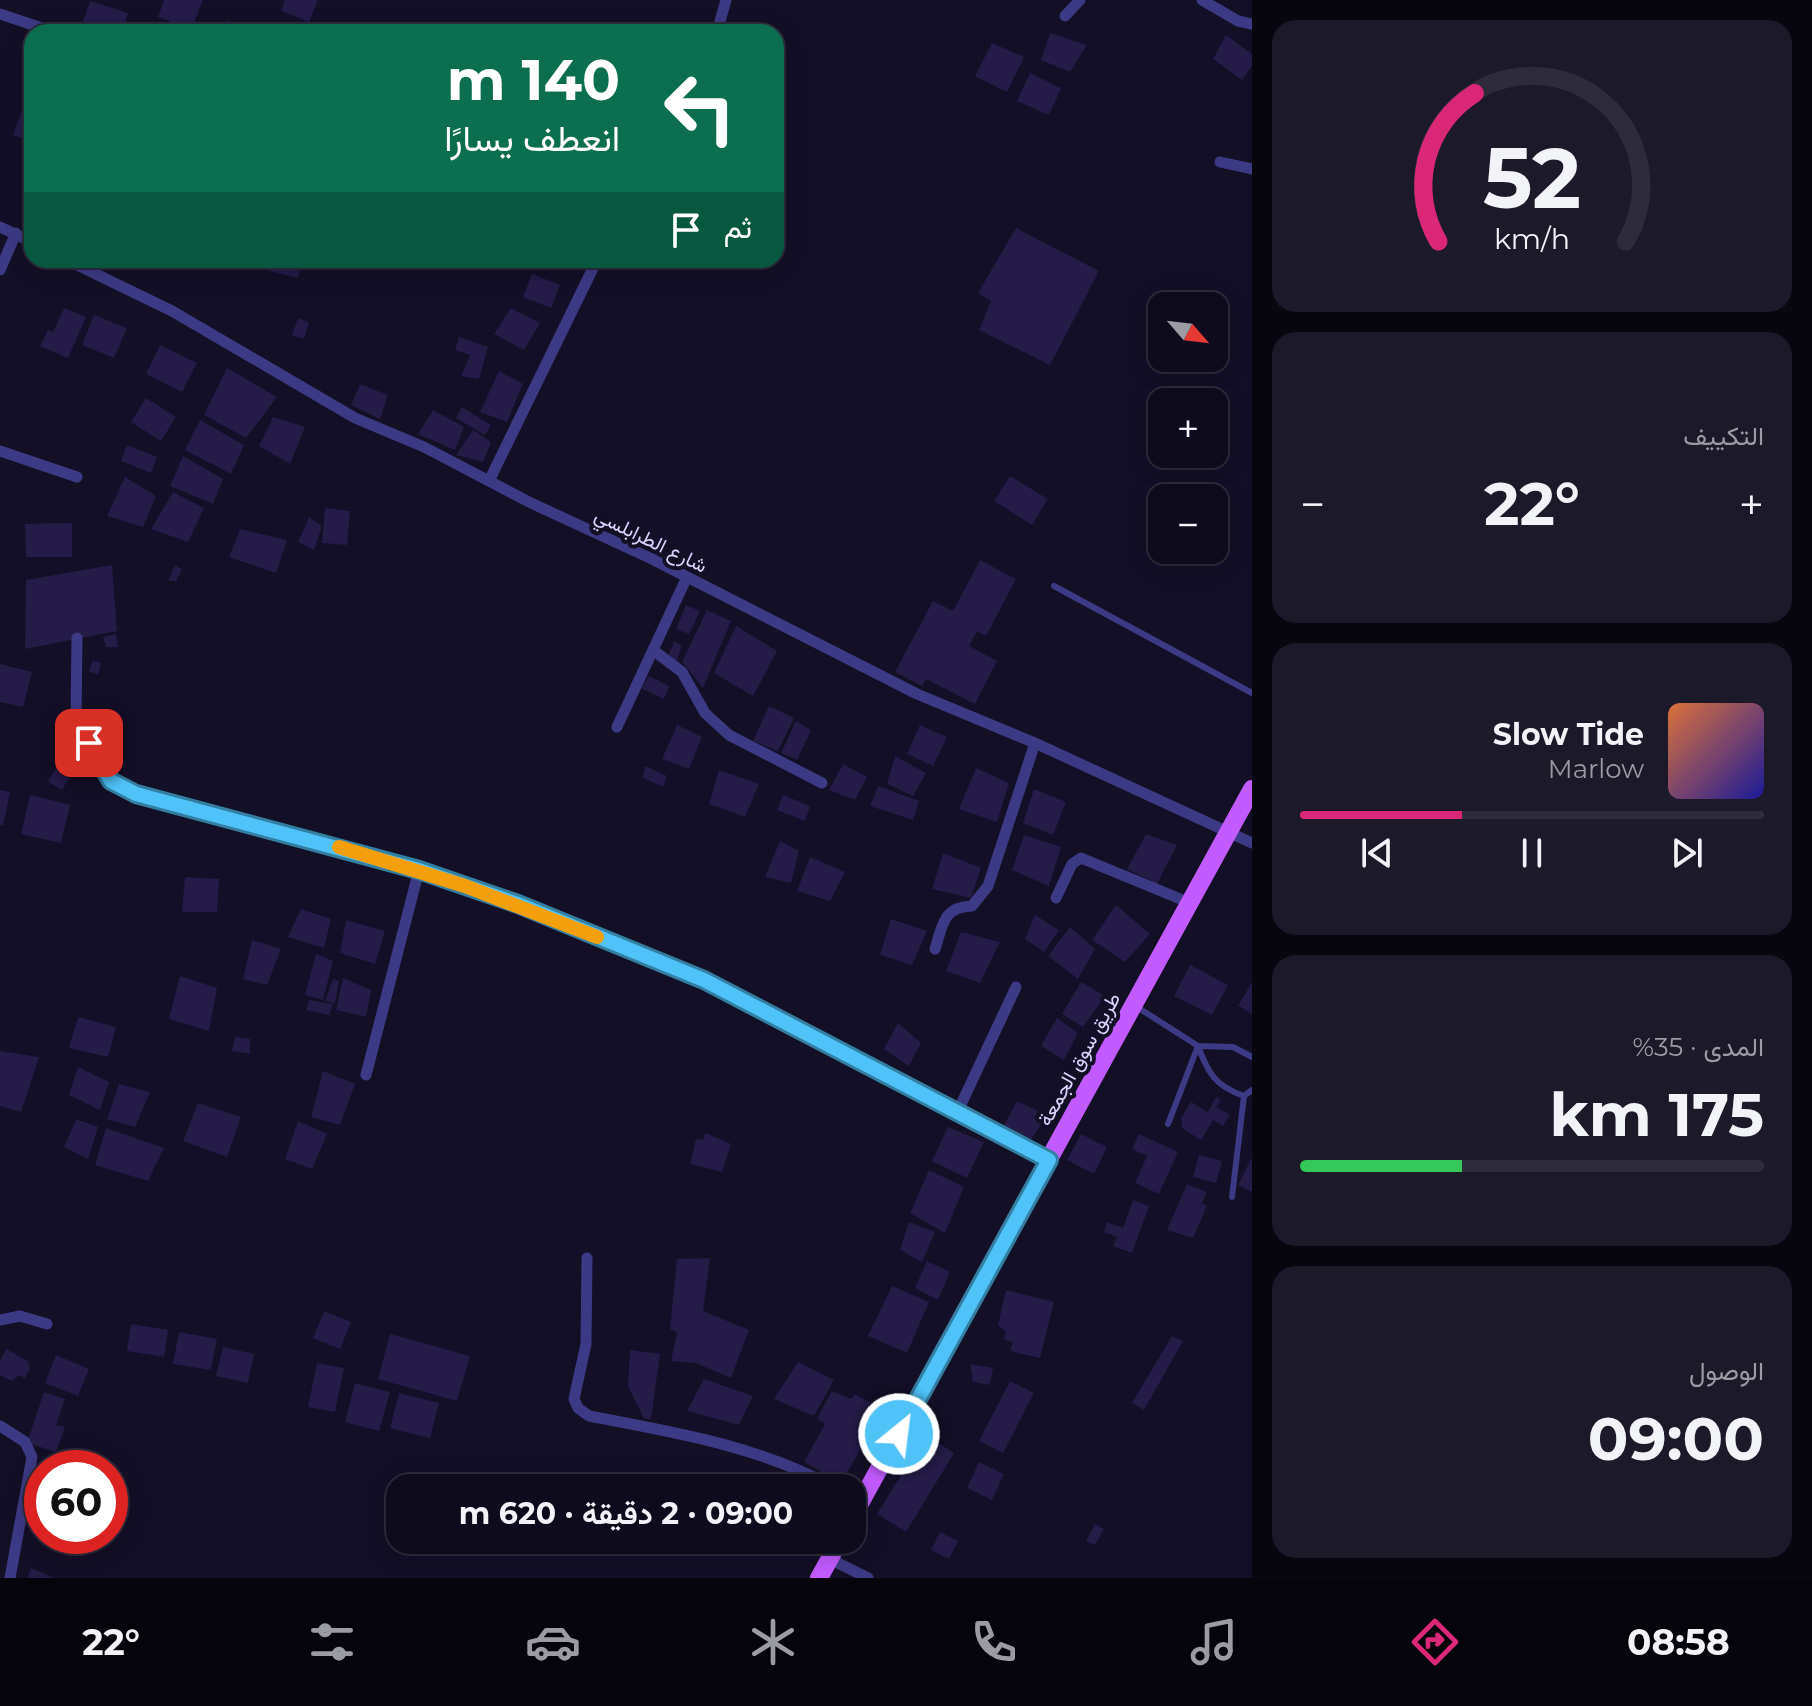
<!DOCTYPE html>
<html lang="ar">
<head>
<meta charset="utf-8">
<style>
	:root { --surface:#0e0b1c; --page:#1c1929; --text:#f1f3f6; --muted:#9b9ba3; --line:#2e2b3b; --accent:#db2777 }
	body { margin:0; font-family:Montserrat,Vazirmatn,sans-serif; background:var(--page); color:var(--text); direction:rtl; height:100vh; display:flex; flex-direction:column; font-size:30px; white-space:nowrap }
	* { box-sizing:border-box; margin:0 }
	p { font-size:26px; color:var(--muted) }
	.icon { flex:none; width:44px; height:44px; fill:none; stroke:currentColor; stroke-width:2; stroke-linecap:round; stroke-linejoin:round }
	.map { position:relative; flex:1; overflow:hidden; direction:ltr }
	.drawer { display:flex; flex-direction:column; gap:20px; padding:20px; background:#08060f; width:560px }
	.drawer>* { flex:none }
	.banner { position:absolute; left:24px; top:24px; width:760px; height:244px; border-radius:24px; box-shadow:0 4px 20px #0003,0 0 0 2px var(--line); direction:rtl; background:#0b6e4f; color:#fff; overflow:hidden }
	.needle { width:52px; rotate:118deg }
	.buttons { position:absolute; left:1148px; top:292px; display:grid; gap:16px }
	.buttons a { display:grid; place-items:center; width:80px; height:80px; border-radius:16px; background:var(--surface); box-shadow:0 4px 20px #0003,0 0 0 2px var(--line); font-size:40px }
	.speed { position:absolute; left:24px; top:1450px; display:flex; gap:16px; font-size:40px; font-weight:700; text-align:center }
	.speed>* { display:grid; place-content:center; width:104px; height:104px; border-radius:50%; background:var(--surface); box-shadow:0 4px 20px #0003,0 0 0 2px var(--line); line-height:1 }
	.speed .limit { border:12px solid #d22; background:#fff; color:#111 }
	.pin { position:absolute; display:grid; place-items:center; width:68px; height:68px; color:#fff; margin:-34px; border-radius:16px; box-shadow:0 4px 12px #0006 }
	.me { position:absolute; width:88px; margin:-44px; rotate:29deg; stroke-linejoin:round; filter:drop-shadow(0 0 6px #0008) }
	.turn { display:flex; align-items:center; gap:28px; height:168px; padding:0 32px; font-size:36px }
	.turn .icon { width:104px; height:104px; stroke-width:2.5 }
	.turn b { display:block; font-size:56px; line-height:68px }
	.then { display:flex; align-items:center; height:76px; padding:0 32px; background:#0003; gap:16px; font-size:30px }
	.big { font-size:60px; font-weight:700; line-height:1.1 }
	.drawer .tile { flex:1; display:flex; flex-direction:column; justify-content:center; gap:12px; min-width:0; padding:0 28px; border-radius:24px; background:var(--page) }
	.drawer .dial { align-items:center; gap:0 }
	.dial svg { height:208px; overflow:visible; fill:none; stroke:var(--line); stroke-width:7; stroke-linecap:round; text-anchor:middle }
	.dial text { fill:var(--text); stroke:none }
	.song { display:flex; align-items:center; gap:24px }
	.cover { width:96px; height:96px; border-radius:12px; background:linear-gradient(135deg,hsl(20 70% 55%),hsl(240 70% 35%)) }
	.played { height:8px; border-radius:4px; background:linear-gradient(90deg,var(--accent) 35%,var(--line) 35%) }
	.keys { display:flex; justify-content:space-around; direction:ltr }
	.heat { display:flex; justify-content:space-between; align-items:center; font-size:44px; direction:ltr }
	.charge { height:12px; border-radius:6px; background:linear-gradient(90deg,#34c759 35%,var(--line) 0) }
	.trip { position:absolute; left:386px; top:1474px; width:480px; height:80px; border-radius:24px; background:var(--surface); box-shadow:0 4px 20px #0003,0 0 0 2px var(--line); font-weight:700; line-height:80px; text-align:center; direction:rtl }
	.dock { display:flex; height:128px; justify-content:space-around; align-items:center; background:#06040b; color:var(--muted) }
	.dock .icon { width:56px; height:56px }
	.dock .selected { color:var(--accent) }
	.dock b { font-size:36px; color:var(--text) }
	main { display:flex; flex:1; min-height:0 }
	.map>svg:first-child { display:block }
</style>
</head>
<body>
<main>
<section class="drawer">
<div class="tile dial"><svg viewBox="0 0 100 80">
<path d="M14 69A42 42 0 1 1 86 69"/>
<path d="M14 69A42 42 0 0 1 28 12" stroke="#db2777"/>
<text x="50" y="56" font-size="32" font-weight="700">52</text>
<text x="50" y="72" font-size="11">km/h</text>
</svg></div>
<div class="tile"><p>التكييف</p>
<div class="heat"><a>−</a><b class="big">22°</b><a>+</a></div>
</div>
<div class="tile">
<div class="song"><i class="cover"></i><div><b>Slow Tide</b><p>Marlow</p></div></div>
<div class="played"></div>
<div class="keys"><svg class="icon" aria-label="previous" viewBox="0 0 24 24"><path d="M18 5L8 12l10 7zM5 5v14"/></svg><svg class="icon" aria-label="pause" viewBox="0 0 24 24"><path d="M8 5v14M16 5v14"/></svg><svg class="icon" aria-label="next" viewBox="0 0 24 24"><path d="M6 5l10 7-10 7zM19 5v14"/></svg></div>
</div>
<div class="tile"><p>المدى · 35%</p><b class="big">175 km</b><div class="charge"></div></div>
<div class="tile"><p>الوصول</p><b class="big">09:00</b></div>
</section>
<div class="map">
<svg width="1252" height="1578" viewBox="0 0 1252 1578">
	<rect width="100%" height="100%" fill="#130f26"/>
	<path fill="#241b47" d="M164 0H203L192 28 179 23 176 32 167 30 170 21 158 17Z
		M285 0H318L309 22 281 11Z
		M90 1 128 13 122 32H95L81 27Z
		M228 20 252 32H223Z
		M1050 33 1087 45 1070 72 1041 60Z
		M1226 35 1252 54V66L1242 80 1213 59Z
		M992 43 1024 57 1007 92 975 76Z
		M1030 73 1061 88 1049 115 1017 101Z
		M22 110 32 113 31 141 13 135Z
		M1016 228 1099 271 1050 365 979 330 991 301 978 293Z
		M271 260H302L298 278 269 271Z
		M532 274 560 285 551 308 523 297Z
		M64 308 86 317 68 358 40 346 48 330 53 332Z
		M511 308 540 323 524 350 494 334Z
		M94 315 127 328 114 358 82 345Z
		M298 318 309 323 304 339 292 335Z
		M459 337 488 347 479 379 461 376 470 355 455 350Z
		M160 345 197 363 182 392 146 374Z
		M227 368 277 397 246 438 204 415Z
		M499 371 523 384 507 422 480 412Z
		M360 384 388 395 380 419 351 405Z
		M146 398 176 417 161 441 131 422Z
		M462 407 491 425 485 435 456 418Z
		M433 410 464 427 455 450 418 434Z
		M273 417 305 427 290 464 259 446Z
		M200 420 244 445 231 474 185 450Z
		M473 430 491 442 483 462 456 455Z
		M127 445 157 457 151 473 121 461Z
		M183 456 223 479 213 504 170 486Z
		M1010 476 1048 499 1032 525 994 501Z
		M125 477 156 496 143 527 107 516Z
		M173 492 204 508 188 542 151 529Z
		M325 508 350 511 347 545 322 543Z
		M309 517 322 526 314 550 298 542Z
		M72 523V557H26L25 524Z
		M240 529 287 540 276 573 229 557Z
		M980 560 1016 579 986 636 977 631 969 646 997 661 975 704 926 679 922 686 895 672 933 601 953 611Z
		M112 565 117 631 25 649 26 580Z
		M175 565 182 569 176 581H168Z
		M686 605 700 611 689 634 676 629Z
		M707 610 731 621 703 688 682 662Z
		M736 626 777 651 753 696 714 673Z
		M116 634 118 647H106L103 637Z
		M674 641 682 646 676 663 668 657Z
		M93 660 101 663 98 675 89 671Z
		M0 664 32 672 23 707 0 702Z
		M649 676 669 686 664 699 641 688Z
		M769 706 794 718 778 751 753 741Z
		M796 721 811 730 797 760 781 753Z
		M677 725 702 737 689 769 662 759Z
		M920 725 947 737 933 766 907 754Z
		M895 756 926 773 913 796 887 784Z
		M843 764 867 777 855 800 829 790Z
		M645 766 667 776 663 787 643 778Z
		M56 768 69 778 62 790 48 782Z
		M976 768 1009 783 997 822 959 809Z
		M719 770 759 784 745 817 709 804Z
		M878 786 919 801 913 820 870 806Z
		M1034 789 1066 802 1053 835 1023 823Z
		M0 790 10 792 3 826 0 825Z
		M30 795 70 805 61 843 21 834Z
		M783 795 810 806 805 821 777 810Z
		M1146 834 1177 845 1157 884 1127 869Z
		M1024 835 1061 847 1049 886 1012 870Z
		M780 841 799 851 791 883 765 877Z
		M943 853 981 868 971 898 932 889Z
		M810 857 845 872 830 901 797 891Z
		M185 877 219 879 217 912H182Z
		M1116 905 1150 934 1125 962 1092 940Z
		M301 909 331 919 324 948 288 937Z
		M1035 915 1059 930 1044 952 1025 939Z
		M891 919 927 931 912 965 880 955Z
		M346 920 385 931 375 964 340 953Z
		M1070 927 1095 949 1078 979 1048 956Z
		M961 932 1000 942 980 983 946 971Z
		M252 940 281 949 267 985 243 979Z
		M316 954 333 961 323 1000 305 995Z
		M1190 965 1228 985 1212 1015 1174 996Z
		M180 976 217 988 209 1031 169 1019Z
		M343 978 371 990 366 1017 336 1010Z
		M333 979 339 981 335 1003 325 1001Z
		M1081 982 1105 996 1083 1027 1062 1014Z
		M1252 982V1014L1238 1006Z
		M309 1000 333 1004 329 1015 306 1010Z
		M78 1017 116 1027 108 1057 69 1048Z
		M1057 1018 1078 1033 1064 1060 1041 1046Z
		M898 1023 921 1043 909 1066 884 1049Z
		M235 1037 250 1039V1054L232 1051Z
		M0 1051 39 1057 21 1112 0 1106Z
		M78 1067 109 1082 100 1110 69 1095Z
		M323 1071 355 1084 340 1125 311 1117Z
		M119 1084 150 1092 135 1127 107 1119Z
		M1216 1097 1221 1100 1216 1107 1230 1115 1223 1126 1213 1120 1201 1140 1182 1128 1181 1118 1191 1102 1208 1112Z
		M1017 1101 1047 1115 1028 1144 1001 1131Z
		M198 1103 241 1117 227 1157 183 1141Z
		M76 1119 98 1127 88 1159 64 1147Z
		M298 1121 327 1134 312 1169 285 1159Z
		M948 1127 984 1142 967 1178 932 1161Z
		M106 1128 164 1148 148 1181 95 1165Z
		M705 1133 731 1144 722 1172 690 1164 696 1139 703 1140Z
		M1081 1134 1107 1147 1094 1174 1067 1160Z
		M1139 1134 1178 1152 1159 1194 1135 1183 1147 1156 1132 1149Z
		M1199 1155 1222 1161 1216 1183 1193 1177Z
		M1252 1157V1192L1238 1185Z
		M929 1170 964 1187 945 1233 910 1213Z
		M1187 1184 1207 1192 1202 1203 1207 1206 1193 1238 1167 1230Z
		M1133 1200 1149 1206 1132 1253 1113 1246 1117 1237 1104 1232 1107 1222 1123 1228Z
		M909 1222 935 1232 922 1262 900 1250Z
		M710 1258 703 1311 749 1330 731 1378 696 1363 671 1361 677 1332 670 1329 677 1259Z
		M927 1261 950 1272 938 1300 915 1288Z
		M892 1286 929 1302 907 1353 868 1336Z
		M1006 1290 1054 1302 1040 1358 1010 1351 1013 1342 1004 1340 1006 1332 998 1325Z
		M324 1311 351 1322 340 1349 313 1338Z
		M131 1324 168 1330 164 1357 127 1351Z
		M179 1332 217 1339 211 1370 173 1364Z
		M390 1334 470 1356 457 1401 378 1379Z
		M1172 1336 1183 1341 1144 1410 1132 1403Z
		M223 1347 254 1354 248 1383 216 1376Z
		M6 1349 28 1361 30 1368 25 1378 18 1375 12 1381 0 1375V1361Z
		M630 1350 660 1354 651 1419H644L628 1386Z
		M56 1355 89 1369 78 1396 45 1383Z
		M798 1362 834 1380 814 1416 774 1399Z
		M317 1363 344 1368 335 1412 308 1407Z
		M970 1364 993 1368 990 1385 973 1382Z
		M704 1379 753 1396 739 1425 687 1411Z
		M1010 1381 1034 1393 1003 1453 979 1441Z
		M355 1383 390 1392 379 1431 345 1422Z
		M832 1391 851 1399 855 1394 883 1410 841 1483 804 1462 825 1424 817 1418Z
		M44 1392 65 1399 56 1425 65 1427 56 1452 27 1443Z
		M399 1393 439 1403 430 1438 390 1428Z
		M926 1435 954 1453 906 1532 877 1514Z
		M979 1462 1004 1474 992 1500 967 1488Z
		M1095 1524 1104 1529 1095 1545 1086 1541Z
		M940 1532 958 1541 949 1559 931 1550Z
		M31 1568 54 1578H27Z"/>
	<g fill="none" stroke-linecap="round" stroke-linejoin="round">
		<path stroke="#3d3a85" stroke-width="6" d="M1054 586 1252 693
			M1137 1007 1198 1046 1233 1047 1252 1057
			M1198 1046C1208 1073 1215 1086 1244 1096L1252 1090
			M1168 1124 1198 1046
			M1232 1197 1244 1096"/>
		<path stroke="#3d3a85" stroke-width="11" d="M1202 0 1238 21 1252 24
			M0 14 54 32
			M1065 16 1080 0
			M717 32 726 0
			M1220 162 1252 169
			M0 227 32 242
			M67 260 172 311 355 418 424 447 531 503 650 558 917 694 1035 743 1252 843
			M0 270 16 233
			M0 451 77 477
			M489 481 597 260
			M77 638 76 718 111 781 136 794 201 814 419 870 651 958 704 980 813 1034 1049 1160
			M653 650 682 672 705 713 729 735 822 783
			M617 727 687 577
			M1056 898 1072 864 1081 858 1190 903
			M935 949C943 924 943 907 972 906L988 886 1035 743
			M366 1075 419 870
			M957 1113 1016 987
			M587 1258 586 1344 574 1399 578 1408 589 1416C673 1432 760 1446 835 1488
			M0 1320 20 1316 47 1324
			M0 1426 25 1442 32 1457 10 1578
			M830 1559 868 1578"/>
		<path stroke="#c25bff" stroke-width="18" d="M852 1518 1252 789
			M819 1578 840 1540"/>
	</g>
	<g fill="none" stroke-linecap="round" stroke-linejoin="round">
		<g stroke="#337fa1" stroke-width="20">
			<path id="route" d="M89 743 111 781 136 794 419 870 518 904 704 980 1049 1160 899 1434"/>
		</g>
		<use href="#route" stroke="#4fc3f7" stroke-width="14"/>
		<path stroke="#f59e0b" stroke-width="14" d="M339 847 465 886 597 937"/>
	</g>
	<g text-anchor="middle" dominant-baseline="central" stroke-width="8" stroke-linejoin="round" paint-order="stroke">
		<g font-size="20" fill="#d9d4ff" stroke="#130f26">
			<text transform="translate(651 540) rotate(26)">شارع الطرابلسي</text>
			<text transform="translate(1079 1059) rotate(-61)">طريق سوق الجمعة</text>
		</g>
	</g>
</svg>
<div class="buttons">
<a><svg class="needle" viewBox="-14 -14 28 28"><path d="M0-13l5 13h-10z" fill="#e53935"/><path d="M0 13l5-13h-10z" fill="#9b9ba3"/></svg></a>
<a>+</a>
<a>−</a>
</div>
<div class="speed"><div class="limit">60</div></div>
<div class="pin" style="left:89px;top:743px;background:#d93025"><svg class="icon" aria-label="arrive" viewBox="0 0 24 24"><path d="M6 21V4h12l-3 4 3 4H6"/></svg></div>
<svg class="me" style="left:899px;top:1434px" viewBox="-20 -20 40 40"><circle r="17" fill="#4fc3f7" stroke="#fff" stroke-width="3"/><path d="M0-11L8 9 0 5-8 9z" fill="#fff"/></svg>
<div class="trip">09:00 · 2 دقيقة · 620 m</div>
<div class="banner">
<div class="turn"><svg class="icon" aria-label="left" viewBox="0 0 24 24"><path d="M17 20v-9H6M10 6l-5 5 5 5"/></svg><div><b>140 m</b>انعطف يسارًا</div></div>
<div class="then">ثم<svg class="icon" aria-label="arrive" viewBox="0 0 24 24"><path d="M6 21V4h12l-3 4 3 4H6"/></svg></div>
</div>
</div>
</main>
<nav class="dock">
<b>08:58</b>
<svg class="icon selected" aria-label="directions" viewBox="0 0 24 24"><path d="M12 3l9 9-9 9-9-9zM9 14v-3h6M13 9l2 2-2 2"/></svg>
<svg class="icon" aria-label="music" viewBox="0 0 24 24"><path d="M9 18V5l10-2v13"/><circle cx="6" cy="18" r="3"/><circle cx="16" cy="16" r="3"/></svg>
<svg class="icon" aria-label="phone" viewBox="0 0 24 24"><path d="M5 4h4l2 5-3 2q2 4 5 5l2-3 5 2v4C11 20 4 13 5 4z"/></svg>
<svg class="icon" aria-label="climate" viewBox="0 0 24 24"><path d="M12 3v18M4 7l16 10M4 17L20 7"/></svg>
<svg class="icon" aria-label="car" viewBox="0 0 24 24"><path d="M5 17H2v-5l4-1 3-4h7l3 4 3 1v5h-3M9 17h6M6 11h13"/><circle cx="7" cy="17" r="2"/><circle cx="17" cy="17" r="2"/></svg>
<svg class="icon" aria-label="filters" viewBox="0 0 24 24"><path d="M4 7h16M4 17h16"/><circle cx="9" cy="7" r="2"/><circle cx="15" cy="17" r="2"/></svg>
<b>22°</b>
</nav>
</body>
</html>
